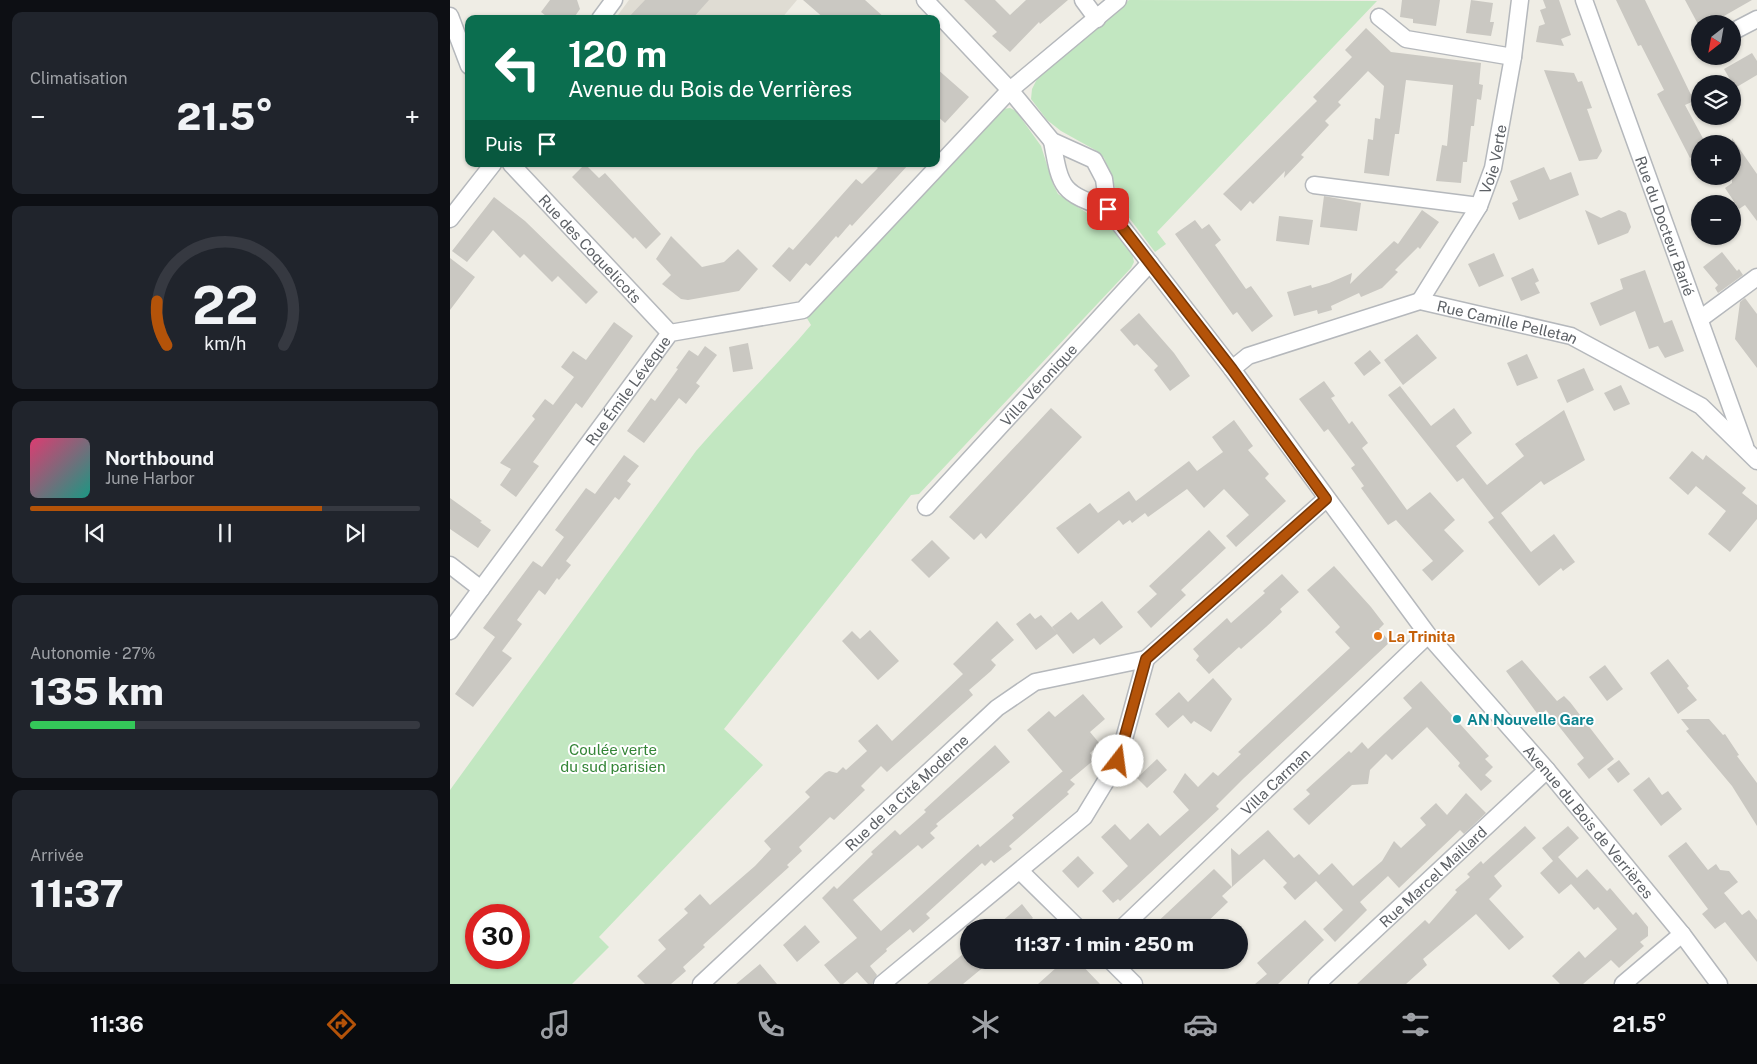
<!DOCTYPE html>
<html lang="fr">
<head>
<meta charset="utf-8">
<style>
	:root { --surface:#171b24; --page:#20242c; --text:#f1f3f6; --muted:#9ea1a6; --line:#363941; --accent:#b45309 }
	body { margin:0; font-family:"Public Sans",sans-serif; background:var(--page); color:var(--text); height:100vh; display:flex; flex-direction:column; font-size:19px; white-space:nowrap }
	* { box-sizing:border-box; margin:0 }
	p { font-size:16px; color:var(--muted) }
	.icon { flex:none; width:28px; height:28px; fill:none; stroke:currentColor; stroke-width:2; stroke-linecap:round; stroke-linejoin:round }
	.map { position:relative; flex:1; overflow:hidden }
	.details { display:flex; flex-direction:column; gap:12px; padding:12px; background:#0d0f14; width:450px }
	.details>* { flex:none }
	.banner { position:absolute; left:15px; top:15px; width:475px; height:152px; border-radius:10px; box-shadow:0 1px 4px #0004; background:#0b6e4f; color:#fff; overflow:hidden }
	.needle { width:32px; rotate:211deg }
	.controls { position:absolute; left:1241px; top:15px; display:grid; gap:10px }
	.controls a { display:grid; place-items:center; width:50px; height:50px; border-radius:50%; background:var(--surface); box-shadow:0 1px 4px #0004; font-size:25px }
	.speed { position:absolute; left:15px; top:904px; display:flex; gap:10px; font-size:25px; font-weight:700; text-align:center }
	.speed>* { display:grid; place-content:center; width:65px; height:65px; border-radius:50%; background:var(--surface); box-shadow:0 1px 4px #0004; line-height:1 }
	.speed .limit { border:8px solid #d22; background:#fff; color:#111 }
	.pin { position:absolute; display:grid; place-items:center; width:42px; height:42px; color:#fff; margin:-21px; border-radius:10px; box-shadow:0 2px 8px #0006 }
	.me { position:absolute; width:55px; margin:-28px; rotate:15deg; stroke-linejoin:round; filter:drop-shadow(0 0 4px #0008) }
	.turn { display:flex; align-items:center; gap:18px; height:105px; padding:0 20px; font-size:22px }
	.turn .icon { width:65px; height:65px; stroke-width:2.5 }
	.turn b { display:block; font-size:35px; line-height:42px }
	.then { display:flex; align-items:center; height:48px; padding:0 20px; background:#0003; gap:10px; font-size:19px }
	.big { font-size:38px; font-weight:800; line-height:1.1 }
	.details .tile { flex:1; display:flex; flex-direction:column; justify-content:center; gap:8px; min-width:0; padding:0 18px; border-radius:10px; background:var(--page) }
	.details .dial { align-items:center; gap:0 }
	.dial svg { height:130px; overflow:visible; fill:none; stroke:var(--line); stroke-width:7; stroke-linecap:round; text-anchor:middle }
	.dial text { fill:var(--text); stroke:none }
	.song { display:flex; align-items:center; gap:15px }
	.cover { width:60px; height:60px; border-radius:8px; background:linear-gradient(135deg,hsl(340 70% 55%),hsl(170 70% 35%)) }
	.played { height:5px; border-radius:2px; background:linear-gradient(90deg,var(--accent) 75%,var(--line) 75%) }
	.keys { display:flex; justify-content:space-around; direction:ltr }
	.heat { display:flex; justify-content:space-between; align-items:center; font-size:28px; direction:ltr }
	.charge { height:8px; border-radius:4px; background:linear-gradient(90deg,#34c759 27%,var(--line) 0) }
	.trip { position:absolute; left:510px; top:919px; width:288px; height:50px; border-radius:25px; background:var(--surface); box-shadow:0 1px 4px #0004; font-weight:800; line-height:50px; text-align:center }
	.tabs { display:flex; height:80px; justify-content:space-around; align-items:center; background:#090b0e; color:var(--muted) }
	.tabs .icon { width:35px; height:35px }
	.tabs .active { color:var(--accent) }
	.tabs b { font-size:22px; color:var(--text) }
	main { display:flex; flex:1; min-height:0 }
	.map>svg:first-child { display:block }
</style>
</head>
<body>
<main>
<section class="details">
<div class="tile"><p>Climatisation</p>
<div class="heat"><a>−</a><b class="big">21.5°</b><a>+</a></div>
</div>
<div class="tile dial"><svg viewBox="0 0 100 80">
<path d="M14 69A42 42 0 1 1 86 69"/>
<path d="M14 69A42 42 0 0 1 8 42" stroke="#b45309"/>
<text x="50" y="56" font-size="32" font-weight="700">22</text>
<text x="50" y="72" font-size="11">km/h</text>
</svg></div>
<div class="tile">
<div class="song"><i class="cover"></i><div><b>Northbound</b><p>June Harbor</p></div></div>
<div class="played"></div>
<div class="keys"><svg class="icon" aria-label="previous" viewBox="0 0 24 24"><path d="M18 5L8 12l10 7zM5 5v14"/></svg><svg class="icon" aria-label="pause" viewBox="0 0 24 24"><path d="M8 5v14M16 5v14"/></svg><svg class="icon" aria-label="next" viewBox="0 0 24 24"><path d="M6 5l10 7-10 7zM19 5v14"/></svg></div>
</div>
<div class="tile"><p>Autonomie · 27%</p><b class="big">135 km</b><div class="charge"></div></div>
<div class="tile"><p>Arrivée</p><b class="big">11:37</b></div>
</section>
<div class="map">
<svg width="1307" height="984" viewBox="0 0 1307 984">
	<rect width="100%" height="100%" fill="#efede5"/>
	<path fill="#dfdcd3" d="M179 0H347L331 19H165Z"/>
	<path fill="#c2e7c1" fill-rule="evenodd" d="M679 0 927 1 707 232 716 244 705 252 674 211 654 158 647 151 611 131 597 120 581 99 582 89 587 79Z
		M560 108 566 111 591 146 603 184 608 194 663 230 682 253 684 262 681 268 469 494 461 495 274 729 313 765 149 937 159 947 122 984H0V790L246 451C283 408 324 369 361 325L355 315 553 109ZM26 915H69V958H26Z"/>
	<path fill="#cac8c2" d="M100 0H127L130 9 123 19H100L91 12Z
		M195 0H259L242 19H177Z
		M353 0H415L436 19H375Z
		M514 0H545L560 15 576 0H618L590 24 589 22 560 52 542 36 547 32Z
		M952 0H990L986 26 963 23V19L950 17Z
		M1021 0 1043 3 1040 22H1044L1041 36 1016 33Z
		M1093 0H1109L1121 35 1111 39 1114 46 1086 42 1089 26 1095 24 1090 10 1096 8Z
		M1166 0H1195L1244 101 1235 105 1256 144H1250V152L1240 158 1207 94 1214 90 1191 45 1188 46Z
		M1235 0H1302L1267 20 1265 16 1249 26Z
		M916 28 941 52 1031 63 1029 84 1033 85 1031 100 1027 99 1024 126H1021L1017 162H1013L1011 183 986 181 992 145 997 146 1003 85 956 80 949 134H945L939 176 914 173 918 139 923 140 925 118 930 119 934 86 918 71 888 102 891 105 875 121 879 125 851 155 854 157 834 178 835 171 803 204 800 201 791 211 773 194 867 101 863 97 902 57 895 50Z
		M1302 53 1307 61V75L1285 88 1274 69Z
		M486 68 519 97 495 123 486 115Z
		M1094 70 1124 73 1128 82 1132 81 1142 108 1137 109 1152 151 1147 159 1129 161Z
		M1282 138 1307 174V221L1295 205 1289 209 1275 188 1282 183Z
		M135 164 149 178 155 173 211 234 196 249 185 237 183 239 122 177Z
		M423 164H459L402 226 400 224 388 238 386 236 360 266 356 263 340 282 322 266 339 247 343 250 406 179 412 184 428 168Z
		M1094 167 1100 180 1121 172 1129 195 1069 220 1062 203 1068 200 1060 181Z
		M874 196 911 203 907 231 870 227Z
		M44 197 75 221 148 292 136 304 108 276 102 282 74 254 70 258 43 230 17 262 2 251Z
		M972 210 989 222 970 249 968 247 945 270 948 272 932 288 911 297 909 293 881 306 882 310 868 314 867 310 844 316 837 292 861 285 862 288 879 283 902 273 900 284 944 241 948 244Z
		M1135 210 1151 218 1169 210 1176 213 1181 227 1178 233 1148 245Z
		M829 216 863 220 859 245 826 241Z
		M745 220 752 229 759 224 771 240 765 245 796 289 801 286 823 316 802 332 787 312 783 315 725 234Z
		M221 236 252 267 274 262 288 249 308 269 289 291 238 300 231 299 212 284 221 275 206 259Z
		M1272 252 1287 271 1289 269 1293 275 1268 293 1265 288 1268 285 1253 267Z
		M1044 253 1054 276 1029 287 1018 264Z
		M0 258 25 277 0 310Z
		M1083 268 1089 281 1085 283 1090 293 1071 301 1061 278Z
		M1195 270 1214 323 1222 320 1234 351 1215 358 1208 346 1199 349 1185 311 1150 326 1140 303 1173 289 1170 279Z
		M1295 298 1307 314V368L1285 339 1290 302Z
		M689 313 724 353 740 376 720 391 704 370 708 366 687 344 684 346 670 330Z
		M164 322 183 336 132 408 126 403 83 462 89 466 66 497 50 485 61 469 50 463 85 419 82 416 95 399 103 405 124 377 111 367 123 351 136 360Z
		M967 334 987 358 953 385 934 360Z
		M298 343 303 369 283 372 279 347Z
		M255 346 267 355 246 383 250 386 236 404 229 398 194 443 177 431 201 398 205 401 228 369 226 368 239 350 248 356Z
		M920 350 931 363 914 376 904 363Z
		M1077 354 1088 378 1067 386 1057 363Z
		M1134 368 1144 390 1117 403 1107 380Z
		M874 381 885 396 881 398 899 424 902 421 918 443 912 448 957 510 980 492 1005 520 994 530 1014 551 982 581 972 570 983 561 946 520 938 525 911 488 914 486 901 468 905 465 878 429 874 432 849 399Z
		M1171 385 1180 404 1164 411 1154 393Z
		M950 386 981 426 1004 408 1022 433 1006 446 1037 485 1074 456 1065 444 1114 410 1135 460 1094 485 1091 481 1051 513 1081 552 1104 534 1125 562 1113 571 1111 568 1089 586 1038 522 1044 518 1022 490 1013 478 1007 482 938 395Z
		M601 408 632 437 536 539 531 533 524 540 499 517Z
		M784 420 803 446 798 450 819 474 815 478 836 501 786 547 776 536 799 515 774 489 754 508 737 489 698 517 695 513 682 523 680 520 673 525 669 520 628 554 606 528 640 503 648 513 679 491 686 501 739 461 747 471 773 452 762 437Z
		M1242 451 1253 460 1256 455 1296 488 1292 493 1307 505V519L1280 552 1258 534 1276 511 1246 486 1238 495 1219 478Z
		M174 455 189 466 177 481 181 484 169 500 165 497 116 561 121 565 109 580 107 578 95 595 89 590 67 620 72 624 52 651 62 658 23 707 5 694 45 637 33 628 83 561 92 567 114 537 105 530 136 488 145 494Z
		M0 498 32 521 30 522 41 530 28 548 0 529Z
		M759 530 776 548 731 590 736 595 701 628 687 612 707 594 699 586Z
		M482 540 500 558 479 578 461 560Z
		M884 566 921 607 934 624 929 629 940 642 793 779 766 806 769 809 670 901 668 899 663 903 652 891 678 866 651 837 665 824 680 840 698 823 710 836 739 810 723 792 735 773 748 787 763 772 768 776 791 754 788 752 900 648 885 632 890 627 857 590Z
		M832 574 849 592 830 609 832 612 816 627 791 649 789 647 759 674 746 660 749 656 743 649 777 618 781 623 815 593 813 591Z
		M652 601 673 627 650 645 644 638 623 654 607 634 586 650 566 624 580 613 585 619 591 615 607 633 602 627 621 612 628 620Z
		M547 621 564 640 541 660 546 665 541 671 519 690 523 695 437 772 431 766 411 786 415 790 384 820 380 817 349 847 352 851 337 865 339 867 253 945 255 947 233 967 236 971 221 984H195L187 976 216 949 208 940 238 913 234 909 250 894 260 905 305 866 321 849 314 841 360 797 355 792 375 773 379 771 387 773 393 767 396 770 417 751 408 741 427 724 442 741 513 674 503 664Z
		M420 630 449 661 428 680 392 641 402 631 410 639Z
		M1218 659 1239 686 1237 688 1247 700 1228 714 1200 673Z
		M1072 660 1107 701 1114 696 1120 702 1164 759 1139 779 1127 764 1134 758 1096 710 1089 716 1056 671Z
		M1155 665 1173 689 1157 701 1139 677Z
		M763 678 782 699 761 732 744 721 741 724 733 715 718 728 705 714 729 692 738 702Z
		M971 681 1039 756 1035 759 1043 767 1035 775 1042 781 1031 791 1008 766 1010 763 977 727 942 760 936 754 920 770 918 784 902 785 859 825 843 809 860 794 856 790 899 751 901 753 912 742 918 749 935 733 962 708 953 698Z
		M633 694 655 719 640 732 650 744 640 753 645 759 620 780 625 784 617 792 619 794 559 846 562 849 544 863 541 860 535 866 532 863 476 914 480 918 463 933 460 929 436 949 437 951 420 966 427 975 422 984H418L407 972 393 984H390L374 965 407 938 372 898 384 886 387 889 423 854 421 852 445 830 450 835 476 812 474 810 545 745 560 762 486 824 488 826 480 833 485 838 472 849 468 845 403 900 431 931 528 844 530 847 564 818 562 815 613 771 615 774 577 730 599 711 605 717Z
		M1231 719H1259L1273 735 1275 734 1289 755 1287 756 1307 783V826L1282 786 1236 731 1239 729Z
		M707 759 717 770 697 788 687 778Z
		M1169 760 1180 774 1168 783 1157 769Z
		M1199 777 1212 795 1218 791 1232 809 1211 826 1183 790Z
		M1016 793 1036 813 1014 834 1010 830 949 888 938 876 910 902 917 910 885 942 873 929 893 910 866 881 845 900 833 887 837 883 814 859 782 887 781 848 789 855 818 830 844 858 849 854 869 875 882 863 903 886 932 861 944 841 951 848 976 825 970 818 986 803 997 815Z
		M1075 826 1086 838 1044 876 1052 886 1039 899 1074 937 1059 950 1026 914 973 959 977 965 956 984H907L975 920 979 924 1007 892 1005 890 1020 877 1017 874 1031 861 1033 864Z
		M1118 826 1129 838 1108 857 1127 878 1137 869 1157 891 1160 888 1183 915 1186 912 1198 927V936L1190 942 1194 946 1169 968 1161 960 1133 984H1110L1102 976 1129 951 1135 958 1167 929 1148 907 1144 910 1121 884 1109 894 1090 873 1103 861 1092 848Z
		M1236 842 1258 870 1266 864 1270 870 1279 871 1288 882 1274 893 1292 915 1299 910 1307 920V962L1275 922 1265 929 1252 914 1258 909 1218 856Z
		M628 856 644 873 628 888 612 871Z
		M764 869 782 887 772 896 778 902 751 928H701Z
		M572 904 583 918 571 928H544Z
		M855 920 874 940 828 984H805L817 974 807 963Z
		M355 925 370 942 347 962 333 945Z
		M513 954 518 960H542L513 984H477Z
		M599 960H627L650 984H588L607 967Z
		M310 964 327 984H286Z"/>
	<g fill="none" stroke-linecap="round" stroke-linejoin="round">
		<g stroke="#b5b8bc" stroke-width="19">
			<g id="street">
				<path d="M475 0 560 90 602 141 644 160 654 179 658 209"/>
				<path d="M633 0 647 19"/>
				<path id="s1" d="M1134 0 1295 446"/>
				<path d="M0 16 19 66"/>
				<path d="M929 17 956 39 1063 57"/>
				<path d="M150 19 164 0"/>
				<path d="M1282 32 1307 19"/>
				<path d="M602 141C611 190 611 192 658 209"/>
				<path id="s2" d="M61 164 220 333"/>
				<path d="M864 185 1029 206"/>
				<path id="s3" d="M658 209 782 369 978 635 1097 770 1232 934 1269 984"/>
				<path d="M0 219 43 164"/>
				<path id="s4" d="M970 301 1029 206 1043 168 1063 57 1070 0"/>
				<path d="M1250 319 1307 277"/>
				<path id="s5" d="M782 369 798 356 970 301 1121 336 1251 406 1307 461"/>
				<path id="s6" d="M476 507 700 263"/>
				<path d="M0 565 31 589"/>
				<path id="s7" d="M0 631 220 333 353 310 560 90 668 0"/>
				<path d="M696 659 876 499"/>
				<path d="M570 871 628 928"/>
				<path id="s8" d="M672 928 978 635"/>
				<path d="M660 960 684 984"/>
				<path id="s9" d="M251 984 547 708 585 682 696 659 668 761 634 817 432 984"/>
				<path id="s10" d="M867 984 1097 770"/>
				<path d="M1173 984 1232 934"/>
			</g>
		</g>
		<use href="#street" stroke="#fff" stroke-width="16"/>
	</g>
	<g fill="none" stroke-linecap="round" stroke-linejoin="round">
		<g stroke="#753606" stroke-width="12">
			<path id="route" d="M658 209 782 369 876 499 696 659 668 761"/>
		</g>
		<use href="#route" stroke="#b45309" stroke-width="9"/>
	</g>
	<circle fill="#e8710a" stroke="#fff" stroke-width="2" cx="928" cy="636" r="5"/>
	<circle fill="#0f9aa8" stroke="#fff" stroke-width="2" cx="1007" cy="719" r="5"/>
	<g text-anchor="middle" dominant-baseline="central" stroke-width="4" stroke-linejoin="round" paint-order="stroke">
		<g font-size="15" fill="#5d6166" stroke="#fff">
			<text stroke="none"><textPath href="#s4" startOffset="161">Voie Verte</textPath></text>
			<text stroke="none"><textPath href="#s1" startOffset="240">Rue du Docteur Barié</textPath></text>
			<text stroke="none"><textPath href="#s2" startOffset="116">Rue des Coquelicots</textPath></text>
			<text stroke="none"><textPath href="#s5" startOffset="291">Rue Camille Pelletan</textPath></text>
			<text stroke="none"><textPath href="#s6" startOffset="166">Villa Véronique</textPath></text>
			<text stroke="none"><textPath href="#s7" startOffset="299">Rue Émile Lévêque</textPath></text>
			<text stroke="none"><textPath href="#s8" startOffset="212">Villa Carman</textPath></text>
			<text stroke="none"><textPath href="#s9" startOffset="281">Rue de la Cité Moderne</textPath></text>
			<text stroke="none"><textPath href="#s3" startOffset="779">Avenue du Bois de Verrières</textPath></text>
			<text stroke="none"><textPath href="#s10" startOffset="158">Rue Marcel Maillard</textPath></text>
		</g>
		<g font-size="15" font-weight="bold" fill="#c56008" stroke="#fff" text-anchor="start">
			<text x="938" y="636">La Trinita</text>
		</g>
		<g font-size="15" font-weight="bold" fill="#0d838f" stroke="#fff" text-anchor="start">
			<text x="1017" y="719">AN Nouvelle Gare</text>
		</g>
		<g font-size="15" fill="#348537" stroke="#fff">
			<text x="163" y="749">Coulée verte<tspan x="163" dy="17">du sud parisien</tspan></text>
		</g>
	</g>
</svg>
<div class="controls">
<a><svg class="needle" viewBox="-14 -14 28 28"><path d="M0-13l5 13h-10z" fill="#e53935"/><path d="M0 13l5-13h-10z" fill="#9ea1a6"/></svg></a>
<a><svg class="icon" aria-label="layers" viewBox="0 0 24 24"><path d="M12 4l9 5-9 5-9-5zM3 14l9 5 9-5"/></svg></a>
<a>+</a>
<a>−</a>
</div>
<div class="speed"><div class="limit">30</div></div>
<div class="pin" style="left:658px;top:209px;background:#d93025"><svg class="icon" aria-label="arrive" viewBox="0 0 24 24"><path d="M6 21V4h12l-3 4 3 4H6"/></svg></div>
<svg class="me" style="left:668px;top:761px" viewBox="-20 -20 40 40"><circle r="19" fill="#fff"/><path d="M0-13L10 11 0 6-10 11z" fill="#b45309"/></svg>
<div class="trip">11:37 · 1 min · 250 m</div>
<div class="banner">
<div class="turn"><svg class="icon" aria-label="left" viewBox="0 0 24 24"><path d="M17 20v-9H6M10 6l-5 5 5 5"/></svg><div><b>120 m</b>Avenue du Bois de Verrières</div></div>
<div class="then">Puis<svg class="icon" aria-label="arrive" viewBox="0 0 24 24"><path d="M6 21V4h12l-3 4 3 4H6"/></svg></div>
</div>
</div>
</main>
<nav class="tabs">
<b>11:36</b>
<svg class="icon active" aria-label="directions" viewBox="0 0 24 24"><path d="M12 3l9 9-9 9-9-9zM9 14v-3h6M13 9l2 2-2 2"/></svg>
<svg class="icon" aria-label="music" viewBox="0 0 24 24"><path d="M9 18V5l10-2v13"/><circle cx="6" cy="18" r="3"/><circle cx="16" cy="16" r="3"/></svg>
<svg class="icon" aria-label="phone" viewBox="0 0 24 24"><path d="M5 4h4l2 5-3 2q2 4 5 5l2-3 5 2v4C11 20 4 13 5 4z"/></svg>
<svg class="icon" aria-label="climate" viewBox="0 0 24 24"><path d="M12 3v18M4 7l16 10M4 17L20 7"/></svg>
<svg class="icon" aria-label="car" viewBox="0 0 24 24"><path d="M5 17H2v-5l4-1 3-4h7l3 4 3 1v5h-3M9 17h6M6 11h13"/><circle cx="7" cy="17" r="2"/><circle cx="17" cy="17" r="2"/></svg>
<svg class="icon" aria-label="filters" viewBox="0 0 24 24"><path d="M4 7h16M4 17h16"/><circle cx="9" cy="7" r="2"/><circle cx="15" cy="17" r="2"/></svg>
<b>21.5°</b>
</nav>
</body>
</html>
